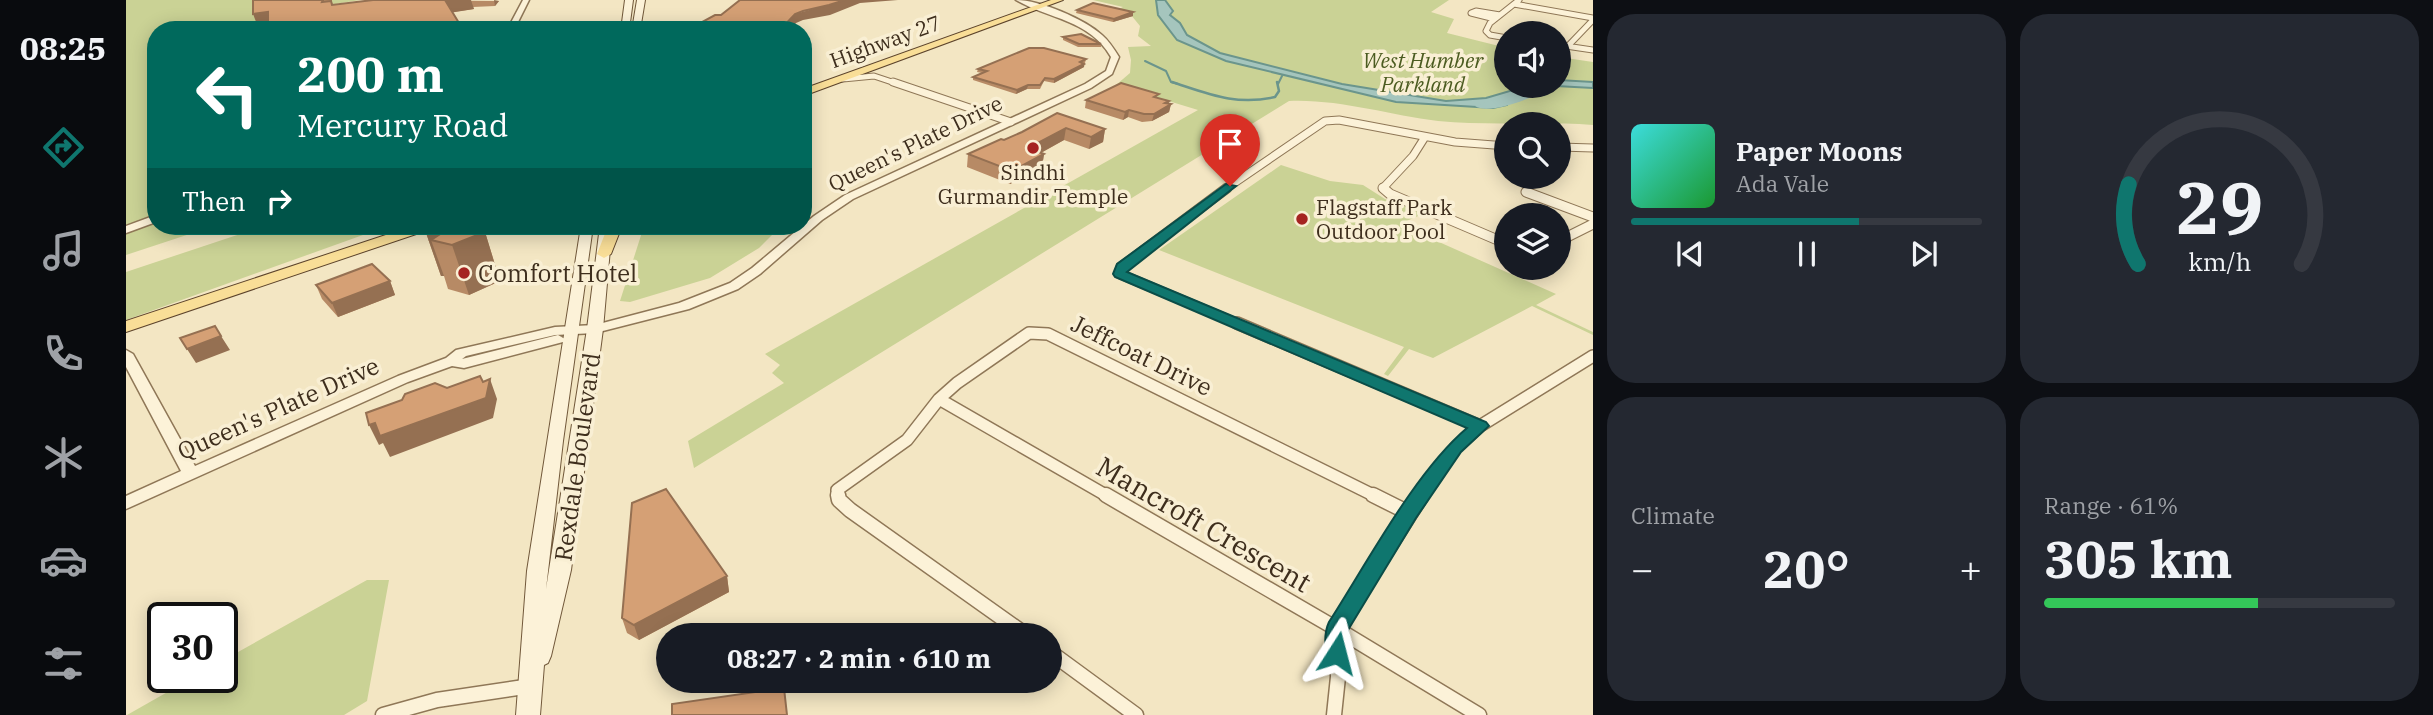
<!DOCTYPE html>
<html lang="en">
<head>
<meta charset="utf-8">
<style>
	:root { --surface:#171b24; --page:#242831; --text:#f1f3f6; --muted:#9ea1a6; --line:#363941; --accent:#0f766e }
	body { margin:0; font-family:"IBM Plex Serif",serif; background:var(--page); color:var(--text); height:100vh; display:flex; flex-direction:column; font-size:26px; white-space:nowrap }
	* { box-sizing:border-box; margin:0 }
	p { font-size:23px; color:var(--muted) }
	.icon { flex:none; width:38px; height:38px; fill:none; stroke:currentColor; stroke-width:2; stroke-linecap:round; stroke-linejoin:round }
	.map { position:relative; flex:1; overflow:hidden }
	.sheet { display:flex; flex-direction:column; gap:14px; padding:14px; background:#0d0f14; width:840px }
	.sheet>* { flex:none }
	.hud { position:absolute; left:21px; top:21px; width:665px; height:214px; border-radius:28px; box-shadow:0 4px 18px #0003; background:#00695c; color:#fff; overflow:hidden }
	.buttons { position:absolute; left:1368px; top:21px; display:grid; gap:14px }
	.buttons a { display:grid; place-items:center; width:77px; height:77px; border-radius:50%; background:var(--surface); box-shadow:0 4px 18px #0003; font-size:35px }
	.speed { position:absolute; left:21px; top:602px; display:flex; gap:14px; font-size:35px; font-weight:700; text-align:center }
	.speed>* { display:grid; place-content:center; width:91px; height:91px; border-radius:50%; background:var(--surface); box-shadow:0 4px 18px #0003; line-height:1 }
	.speed .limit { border:4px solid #111; border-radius:10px; background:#fff; color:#111 }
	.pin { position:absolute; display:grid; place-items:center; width:60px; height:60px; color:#fff; margin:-72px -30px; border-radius:50% 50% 50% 0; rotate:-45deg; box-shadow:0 0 7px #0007 }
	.pin .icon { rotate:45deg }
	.me { position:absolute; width:77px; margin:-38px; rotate:9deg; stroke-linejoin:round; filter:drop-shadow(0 0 5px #0008) }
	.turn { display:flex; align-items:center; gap:24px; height:147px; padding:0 35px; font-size:32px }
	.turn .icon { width:91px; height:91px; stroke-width:2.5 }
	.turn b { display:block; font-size:49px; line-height:60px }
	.then { display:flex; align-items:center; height:66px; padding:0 35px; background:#0003; gap:14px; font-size:26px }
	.big { font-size:52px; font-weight:800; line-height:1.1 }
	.sheet .widget { flex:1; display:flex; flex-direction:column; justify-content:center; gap:10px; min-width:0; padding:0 24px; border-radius:28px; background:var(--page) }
	.sheet .dial { align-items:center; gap:0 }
	.dial svg { height:182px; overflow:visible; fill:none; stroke:var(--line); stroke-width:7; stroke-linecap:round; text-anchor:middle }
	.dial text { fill:var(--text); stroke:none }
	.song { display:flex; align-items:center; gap:21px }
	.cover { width:84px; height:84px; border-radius:10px; background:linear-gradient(135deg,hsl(180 70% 55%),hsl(130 70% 35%)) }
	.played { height:7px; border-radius:4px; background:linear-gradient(90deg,var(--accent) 65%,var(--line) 65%) }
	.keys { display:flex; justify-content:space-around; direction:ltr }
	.heat { display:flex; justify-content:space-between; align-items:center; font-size:38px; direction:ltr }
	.charge { height:10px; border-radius:5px; background:linear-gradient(90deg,#34c759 61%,var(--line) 0) }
	.sheet .tiles { flex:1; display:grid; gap:14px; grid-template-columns:repeat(2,1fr) }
	.trip { position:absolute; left:530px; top:623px; width:406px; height:70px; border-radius:35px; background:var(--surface); box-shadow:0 4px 18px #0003; font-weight:800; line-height:70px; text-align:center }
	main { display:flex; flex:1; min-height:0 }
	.tab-bar { display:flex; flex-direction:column; width:126px; justify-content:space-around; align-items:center; background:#090b0e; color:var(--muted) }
	.tab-bar .icon { width:49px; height:49px }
	.tab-bar .selected { color:var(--accent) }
	.tab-bar b { font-size:32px; color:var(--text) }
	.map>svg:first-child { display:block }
</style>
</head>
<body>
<main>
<nav class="tab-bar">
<b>08:25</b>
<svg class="icon selected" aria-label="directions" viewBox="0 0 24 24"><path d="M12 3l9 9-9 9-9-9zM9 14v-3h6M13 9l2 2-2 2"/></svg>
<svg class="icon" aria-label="music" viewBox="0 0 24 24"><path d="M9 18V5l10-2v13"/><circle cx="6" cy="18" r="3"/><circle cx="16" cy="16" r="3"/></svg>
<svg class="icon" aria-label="phone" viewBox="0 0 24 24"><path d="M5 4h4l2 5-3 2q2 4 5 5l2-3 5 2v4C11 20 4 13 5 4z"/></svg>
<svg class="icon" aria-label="climate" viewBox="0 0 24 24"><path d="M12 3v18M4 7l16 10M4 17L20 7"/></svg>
<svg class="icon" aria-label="car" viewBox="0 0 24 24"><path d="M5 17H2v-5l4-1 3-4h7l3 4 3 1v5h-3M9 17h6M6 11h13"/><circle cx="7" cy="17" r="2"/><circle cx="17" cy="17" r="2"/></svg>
<svg class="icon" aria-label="filters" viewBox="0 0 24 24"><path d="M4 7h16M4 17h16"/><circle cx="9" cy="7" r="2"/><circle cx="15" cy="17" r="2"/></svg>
</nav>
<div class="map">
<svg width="1467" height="715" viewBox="0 0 1467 715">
	<rect width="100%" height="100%" fill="#f3e6c3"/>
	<path fill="#cad295" d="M0 0H234L209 4 214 18 132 30H30V226H88L0 255Z
		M967 0H1323L1305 12 1328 19 1321 33 1381 48V86H1433V57L1467 62V125C1415 121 1363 126 1312 121 1262 115 1214 99 1163 101L568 468 562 441 658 383 646 373 654 365 639 354 1072 110 990 85 1004 73 1005 60 1002 47 1025 46 1012 36 1014 26 1005 15 989 11 997 7Z
		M1155 165 1204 181 1237 185 1259 199 1299 213 1276 223 1277 226 1430 294 1410 305 1467 332V335L1406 306 1307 358 1283 349 1262 376 1258 374 1278 347 1033 250Z
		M138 226H262L0 320V272Z
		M518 226H655L633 248 584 278 504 302 494 301Z
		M241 580H263L241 701 218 715H1L68 677H96V661Z"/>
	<path fill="#a5c5bd" stroke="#6b958c" stroke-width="2" d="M1030 0H1039L1047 11 1044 15 1054 23 1061 35 1094 53 1216 84 1320 101 1360 98 1401 86H1433V80L1467 82V88L1430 86 1418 95 1412 92 1381 100V105L1367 108 1270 102 1100 61 1051 40 1032 15Z"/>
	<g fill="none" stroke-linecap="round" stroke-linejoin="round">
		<path stroke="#6b958c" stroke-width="2" d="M1019 61 1040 71 1045 82 1052 84
			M1152 84 1156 76"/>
		<path stroke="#6b958c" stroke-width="2.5" d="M1046 82C1083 94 1110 106 1149 97L1153 91 1151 82"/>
		<path fill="#a5c5bd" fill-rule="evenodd" d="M1410 86H1426C1413 96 1363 116 1349 106Z"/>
		<g stroke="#8f7757" stroke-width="7">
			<path id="minor-far4" d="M1388 4 1467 18
				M1369 19 1345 13 1350 11 1374 15
				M1381 38 1364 35 1360 31 1364 23 1393 0
				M1433 45 1467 50
				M1442 46 1467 20
				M717 79 748 76 772 84"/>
		</g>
		<g stroke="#8f7757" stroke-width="9">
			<path id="minor-far3" d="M767 82 885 122
				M1433 147 1467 148
				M1098 190 1199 121 1213 120 1329 142 1381 146
				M1259 190 1257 188 1287 156 1299 137"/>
		</g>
		<g stroke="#8f7757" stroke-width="11">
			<path id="minor-far2" d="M1101 188 995 267 994 274 1115 325
				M1257 188 1264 194 1381 244
				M1400 192 1467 217
				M1433 241 1467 224"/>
		</g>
		<g stroke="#8f7757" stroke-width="14">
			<path id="minor-far1" d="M1111 323 1354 426
				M813 399 983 497
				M712 497 711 490 781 440 813 399 831 383 903 333 922 334 1251 497
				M1294 497 1329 448 1354 426 1467 356"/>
		</g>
		<g stroke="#8f7757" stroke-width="17">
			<path id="minor" d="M712 495 713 500 724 510 900 635
				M980 495 1211 629 1353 715
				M1247 495 1283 513
				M924 652 1010 715
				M257 715 311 700 405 686
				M1208 715 1212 677 1211 629 1296 495"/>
		</g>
		<g stroke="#8f7757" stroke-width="3">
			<path id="tertiary" d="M397 0H403L388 30H381Z
				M890 0C914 0 958 19 976 35 983 41 988 49 993 57L986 74 965 88 727 199 696 220 634 274 612 289 563 309 469 333 429 335 340 356 336 359 432 335 439 339 437 342 338 368 326 366 282 382 0 509V496L55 471 0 367V350L7 354 69 466 272 376 320 358 330 350 429 327 469 325 553 303 604 283 626 268 688 216 719 195 959 84 980 71 985 57C964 20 923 19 890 0Z
				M30 215V222L0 233V226Z"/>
		</g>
		<g stroke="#71583a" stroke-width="2">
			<path id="secondary" d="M499 0H507L503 30H495Z
				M511 0H519L514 30H506Z
				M455 226H467L437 441 420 589 461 329 474 226H486L477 329 445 570 425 656 422 663 418 665 414 715H390L401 571Z"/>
		</g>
		<g stroke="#5d442c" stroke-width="2">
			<path id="primary" d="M925 0H937L677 96V89Z
				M287 226H307L305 229 0 332V321Z
				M450 226H464L467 231 460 235 455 234Z
				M482 226H496L485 254 478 258 471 254Z"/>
		</g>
		<use href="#minor-far4" stroke="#fcf2d8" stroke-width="5"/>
		<use href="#minor-far3" stroke="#fcf2d8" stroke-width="7"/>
		<use href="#minor-far2" stroke="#fcf2d8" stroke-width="9"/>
		<use href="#minor-far1" stroke="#fcf2d8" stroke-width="11"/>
		<use href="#minor" stroke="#fcf2d8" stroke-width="14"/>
		<use href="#tertiary" fill="#fcf2d8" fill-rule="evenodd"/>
		<use href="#secondary" fill="#fcf2d8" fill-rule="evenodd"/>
		<use href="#primary" fill="#f9de97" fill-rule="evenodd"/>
	</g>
	<path fill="#b78a65" d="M127 0H206V2L207 5 247 0 373 1 369 6 347 7 348 9 327 12 132 27Z
		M951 10 1007 12V16L987 22 950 13Z
		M937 37 975 44V47H952L937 40Z
		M960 59 958 67 928 83 918 81 914 89H901L890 94 847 80V77L856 73 851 72 852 69Z
		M1032 98 1043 101 1042 104H1045L1043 112 1026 121 1016 122 1002 117 997 120 959 108 960 100Z
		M931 113 979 129 977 142 963 149 938 140 915 153 918 154 916 167 884 184 841 167 842 154 896 132Z
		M355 226 357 232H359L374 281 343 295 322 289 318 276H315L298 227Z
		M264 281 269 295 212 317 196 299 190 285Z
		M601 576 603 592 513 640 501 633 496 618Z"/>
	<path fill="#957052" d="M319 0H345L348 9 323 13Z
		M368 0 373 1 369 6Z
		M719 0H772L734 3 704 15 677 20 670 23 664 30H654L669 14Z
		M142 12 147 25 132 27 127 14Z
		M1007 12V16L987 22 988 19Z
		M333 23 335 30H317Z
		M958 64V67L928 83V79Z
		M902 85 901 89 890 94 891 90Z
		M1043 101 1042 106 1045 104 1043 112 1026 121 1028 114 1039 103Z
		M1003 110 1002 117 997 120 999 112Z
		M940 128 938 140 900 161 902 148Z
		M979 129 977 142 963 149 965 137Z
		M918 154 916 167 884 184 886 171Z
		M314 226H355L357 233 359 232 374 281 343 295 326 245 305 240 318 276H315L298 227Z
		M264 281 269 295 212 317 206 303Z
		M95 336 104 350 70 363 61 349Z
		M364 379 371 399 367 418 264 457 257 443 253 445 243 425Z
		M601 576 603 592 513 640 508 625Z"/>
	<path fill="#d5a075" stroke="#957052" stroke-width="2" d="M127 0H197L196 2 205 1 206 5 247 0H322H319L333 23 317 30H142V12L127 14Z
		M614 0H719L703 5 677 11 669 14 654 30H567L576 22 589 15H595Z
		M967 3 1007 12 988 19 951 10Z
		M955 34 975 44H953L937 37Z
		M903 48H918L960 59 954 62 958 64 928 79 919 78 914 85H902L891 90 847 77 861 71 852 69Z
		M995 83 1033 94 1028 97 1043 101 1039 103 1045 104 1028 114H1018L1003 110 999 112 960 100Z
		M931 113 979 129 965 137 940 128 902 148 918 154 886 171 842 154 875 139 878 140 896 132Z
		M327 226H351L356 227 349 231 359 232 326 245 305 240Z
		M246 264 264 281 206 303 190 285Z
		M89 326 95 336 61 349 54 338Z
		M354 376 357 382 364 379 360 398 254 436 249 423 243 425 240 413 276 400 279 394 309 383 321 388Z
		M540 489 601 576 508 625 496 618 506 503Z
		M658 688 661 715H546V704Z"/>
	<path fill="#0f766e" stroke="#0a4d48" stroke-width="2" d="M1100 184 1110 186 1001 272 1360 422 1363 426 1335 452 1290 518 1222 630 1223 653 1219 660 1211 663 1203 660C1198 649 1198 633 1203 622 1241 563 1289 472 1341 428L989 277 987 274 991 264Z"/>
	<g fill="#a52320" stroke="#f9efd4" stroke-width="2.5">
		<circle cx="907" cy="148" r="7"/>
		<circle cx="1176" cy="219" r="7"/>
		<circle cx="338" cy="273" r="7"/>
	</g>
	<g text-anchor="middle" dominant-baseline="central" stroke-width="7" stroke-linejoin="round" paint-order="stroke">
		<g font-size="21" fill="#3e2e1d" stroke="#f9efd4">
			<text transform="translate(759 41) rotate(-20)">Highway 27</text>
			<text transform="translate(789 143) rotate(-26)">Queen's Plate Drive</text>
		</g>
		<g font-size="21" font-style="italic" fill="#4c5c21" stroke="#f9efd4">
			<text x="1297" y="60">West Humber<tspan x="1297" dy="24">Parkland</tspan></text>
		</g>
		<g font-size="21" fill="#3e2e1d" stroke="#f9efd4">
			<text x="907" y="172">Sindhi<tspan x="907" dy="24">Gurmandir Temple</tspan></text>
			<text x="1190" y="207" text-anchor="start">Flagstaff Park<tspan x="1190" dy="24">Outdoor Pool</tspan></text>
		</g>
		<g font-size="24" fill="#3e2e1d" stroke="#f9efd4" text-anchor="start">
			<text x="352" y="273">Comfort Hotel</text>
		</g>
		<g font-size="24" fill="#3e2e1d" stroke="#f9efd4">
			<text transform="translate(1016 355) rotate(26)">Jeffcoat Drive</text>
			<text transform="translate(152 408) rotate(-24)">Queen's Plate Drive</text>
			<text transform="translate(451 457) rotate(-82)">Rexdale Boulevard</text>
		</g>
		<g font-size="28" fill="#3e2e1d" stroke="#f9efd4">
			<text transform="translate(1078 524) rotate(30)">Mancroft Crescent</text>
		</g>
	</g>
</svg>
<div class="buttons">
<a><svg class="icon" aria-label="sound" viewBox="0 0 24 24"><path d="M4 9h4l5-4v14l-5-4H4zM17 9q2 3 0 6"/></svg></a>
<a><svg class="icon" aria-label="search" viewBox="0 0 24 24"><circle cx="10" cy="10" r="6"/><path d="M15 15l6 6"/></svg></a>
<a><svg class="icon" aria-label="layers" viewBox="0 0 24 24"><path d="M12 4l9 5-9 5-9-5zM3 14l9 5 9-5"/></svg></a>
</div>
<div class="speed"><div class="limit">30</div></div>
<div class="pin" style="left:1104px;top:186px;background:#d93025"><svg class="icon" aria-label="arrive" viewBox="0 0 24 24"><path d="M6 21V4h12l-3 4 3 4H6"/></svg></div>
<svg class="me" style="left:1211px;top:653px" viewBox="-20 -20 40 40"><path d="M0-17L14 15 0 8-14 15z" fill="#0f766e" stroke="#fff" stroke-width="4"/></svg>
<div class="trip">08:27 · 2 min · 610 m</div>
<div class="hud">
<div class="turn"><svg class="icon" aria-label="left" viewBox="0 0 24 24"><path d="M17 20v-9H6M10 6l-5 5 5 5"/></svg><div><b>200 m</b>Mercury Road</div></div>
<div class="then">Then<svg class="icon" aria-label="right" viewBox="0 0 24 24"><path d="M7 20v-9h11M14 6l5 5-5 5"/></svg></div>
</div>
</div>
<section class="sheet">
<div class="tiles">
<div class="widget">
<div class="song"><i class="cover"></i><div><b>Paper Moons</b><p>Ada Vale</p></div></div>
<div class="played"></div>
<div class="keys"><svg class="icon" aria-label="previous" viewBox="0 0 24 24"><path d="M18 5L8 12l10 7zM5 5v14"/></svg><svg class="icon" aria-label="pause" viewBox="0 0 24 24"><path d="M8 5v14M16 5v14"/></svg><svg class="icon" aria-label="next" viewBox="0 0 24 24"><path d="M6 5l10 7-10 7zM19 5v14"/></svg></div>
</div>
<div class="widget dial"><svg viewBox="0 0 100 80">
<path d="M14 69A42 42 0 1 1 86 69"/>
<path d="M14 69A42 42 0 0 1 10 34" stroke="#0f766e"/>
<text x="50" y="56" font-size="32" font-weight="700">29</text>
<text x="50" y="72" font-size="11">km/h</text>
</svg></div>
<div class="widget"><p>Climate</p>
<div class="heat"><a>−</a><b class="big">20°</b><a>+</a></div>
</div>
<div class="widget"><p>Range · 61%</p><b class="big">305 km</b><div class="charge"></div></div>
</div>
</section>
</main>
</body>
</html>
